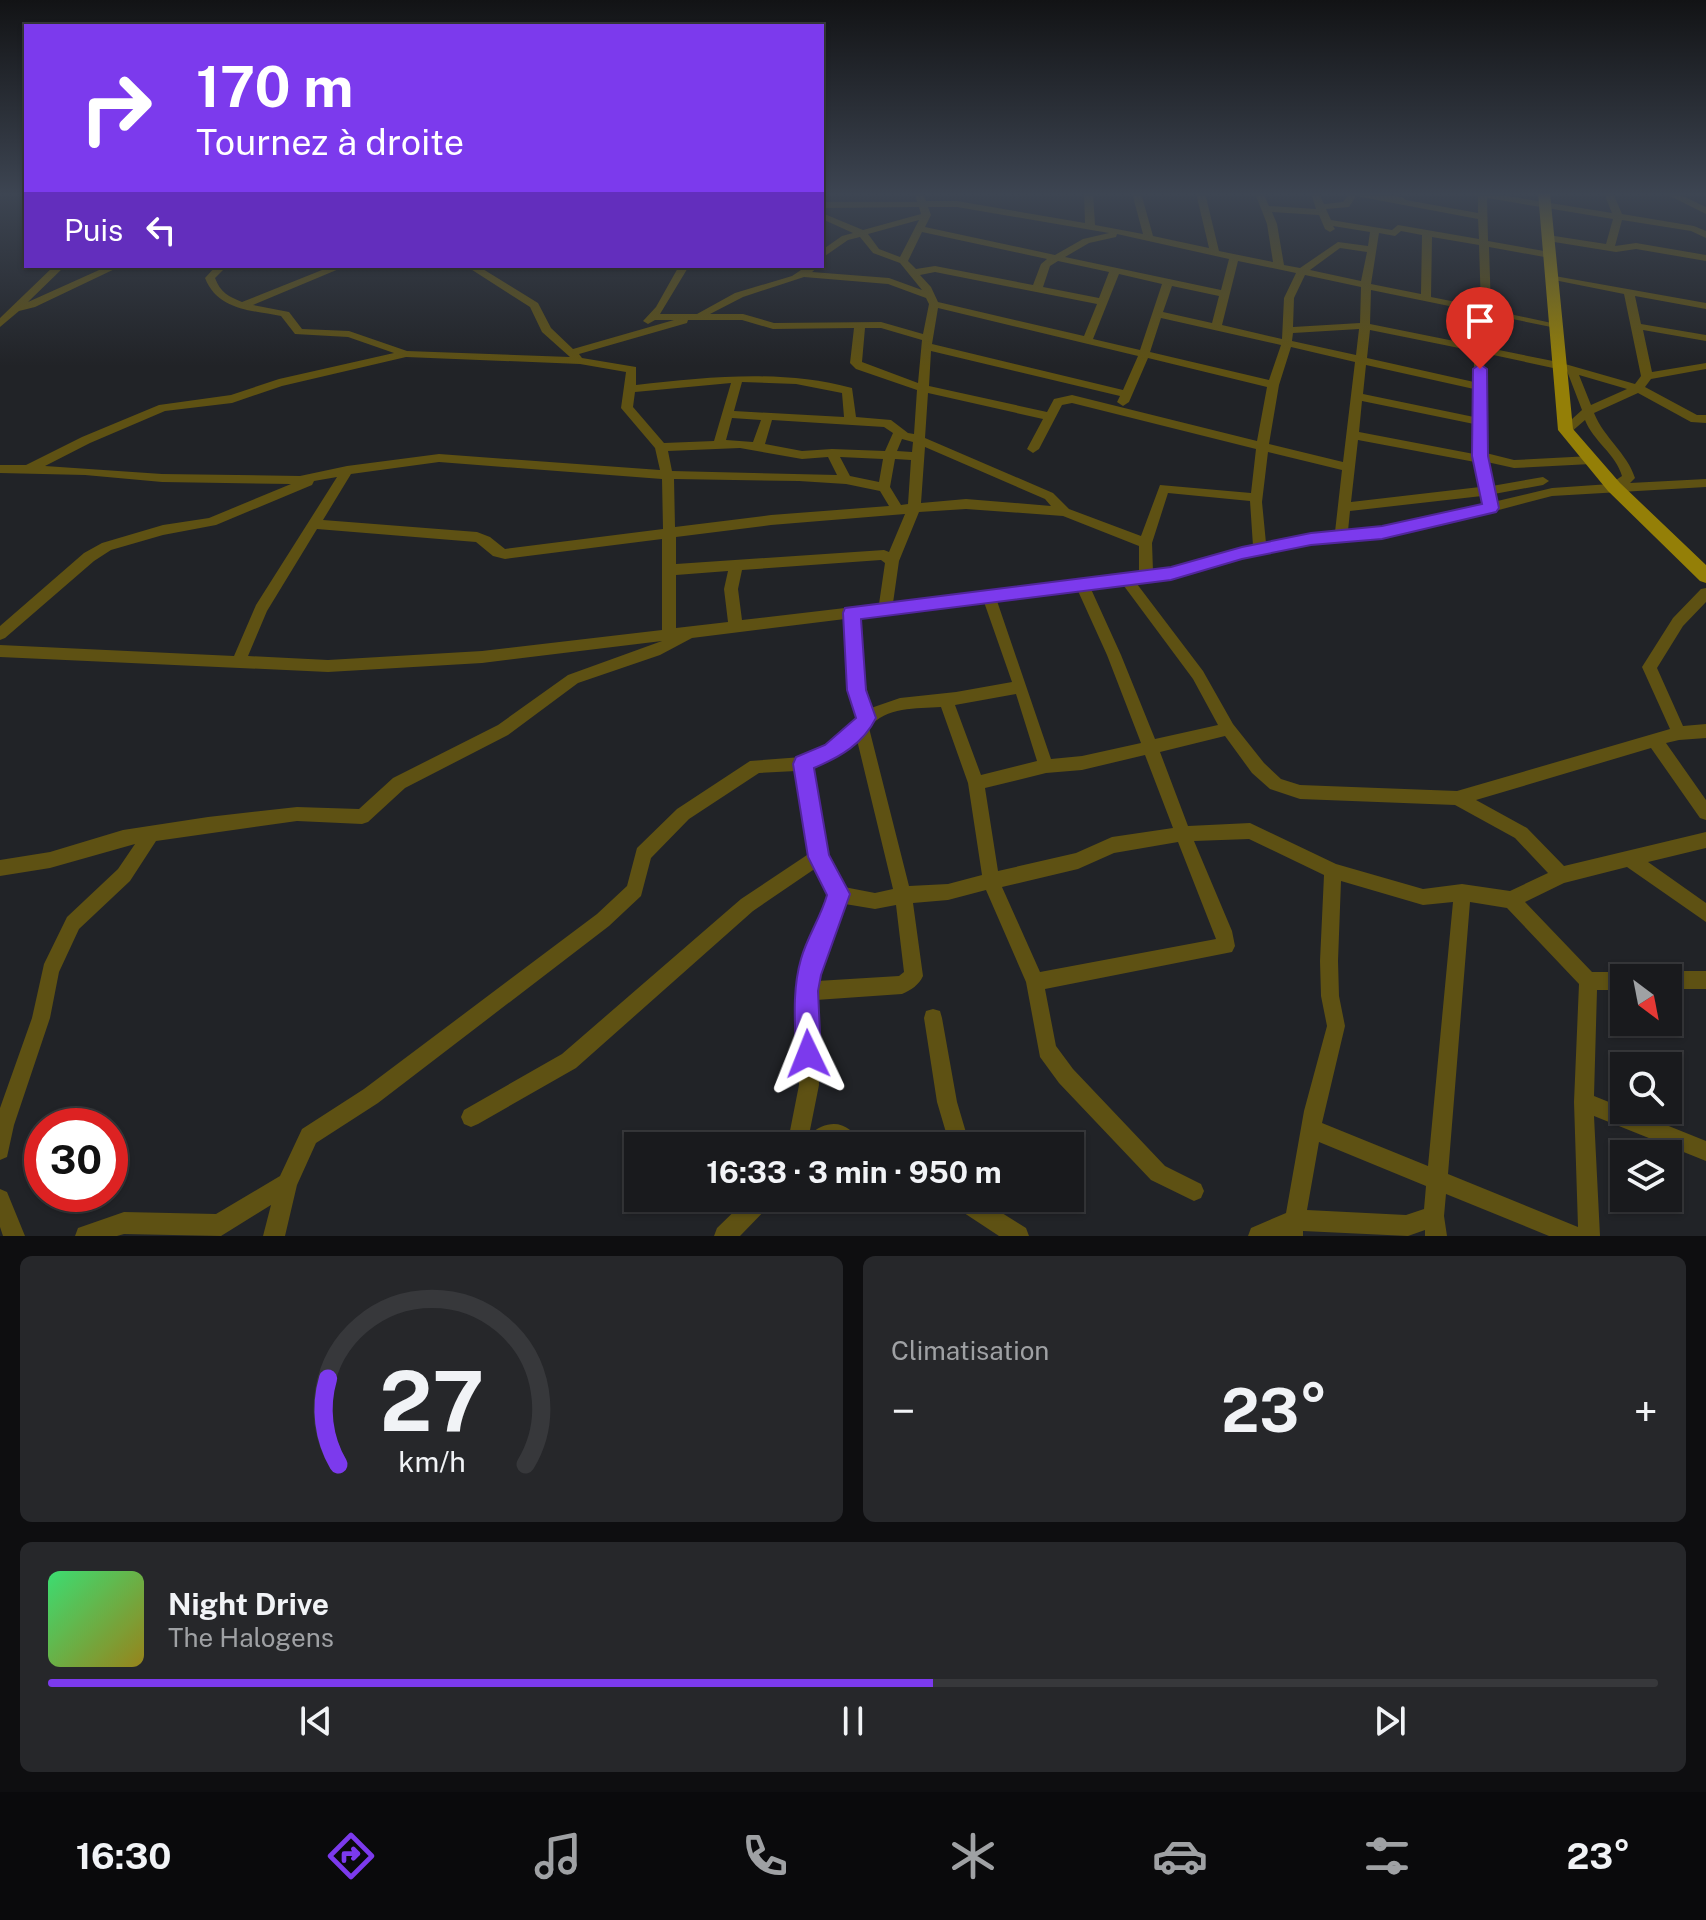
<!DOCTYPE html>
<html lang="fr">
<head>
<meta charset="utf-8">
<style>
	:root { --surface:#191a1d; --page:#26272a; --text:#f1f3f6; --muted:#9fa1a4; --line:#37383b; --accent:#7c3aed }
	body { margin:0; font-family:"Public Sans",sans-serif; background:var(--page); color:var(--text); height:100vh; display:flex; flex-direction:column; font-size:30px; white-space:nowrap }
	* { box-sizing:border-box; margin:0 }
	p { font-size:26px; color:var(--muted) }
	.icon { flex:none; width:44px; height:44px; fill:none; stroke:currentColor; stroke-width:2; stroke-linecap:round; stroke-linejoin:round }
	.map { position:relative; height:1236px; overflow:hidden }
	.sheet { display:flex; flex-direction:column; gap:20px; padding:20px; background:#0e0e10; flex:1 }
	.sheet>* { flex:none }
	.top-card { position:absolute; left:24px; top:24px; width:800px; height:244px; border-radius:0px; box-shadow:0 2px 6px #0004,0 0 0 2px var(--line); background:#7c3aed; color:#fff; overflow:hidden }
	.needle { width:52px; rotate:148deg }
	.buttons { position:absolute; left:1610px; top:964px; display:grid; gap:16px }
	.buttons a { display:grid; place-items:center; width:72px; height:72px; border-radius:0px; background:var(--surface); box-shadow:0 2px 6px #0004,0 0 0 2px var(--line); font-size:40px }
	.speed { position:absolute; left:24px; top:1108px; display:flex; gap:16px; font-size:40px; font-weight:700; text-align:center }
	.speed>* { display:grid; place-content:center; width:104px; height:104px; border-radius:50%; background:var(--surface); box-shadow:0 2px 6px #0004,0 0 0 2px var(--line); line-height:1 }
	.speed .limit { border:12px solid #d22; background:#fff; color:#111 }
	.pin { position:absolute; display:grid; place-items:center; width:68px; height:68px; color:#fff; margin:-82px -34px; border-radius:50% 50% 50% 0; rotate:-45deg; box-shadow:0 0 8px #0007 }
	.pin .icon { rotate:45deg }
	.me { position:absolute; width:88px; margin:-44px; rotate:358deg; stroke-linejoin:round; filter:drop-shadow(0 0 6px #0008) }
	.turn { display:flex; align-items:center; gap:28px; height:168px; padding:0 40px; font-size:36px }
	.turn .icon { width:104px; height:104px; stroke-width:2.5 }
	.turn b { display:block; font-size:56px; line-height:68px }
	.then { display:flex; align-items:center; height:76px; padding:0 40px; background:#0003; gap:16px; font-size:30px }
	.big { font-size:60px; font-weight:700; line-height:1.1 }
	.sheet .widget { flex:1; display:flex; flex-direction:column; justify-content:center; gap:12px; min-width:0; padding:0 28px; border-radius:12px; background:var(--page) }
	.sheet .dial { align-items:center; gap:0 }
	.dial svg { height:208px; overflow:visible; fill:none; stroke:var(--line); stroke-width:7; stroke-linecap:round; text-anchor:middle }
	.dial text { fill:var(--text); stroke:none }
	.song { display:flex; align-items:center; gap:24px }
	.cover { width:96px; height:96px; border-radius:12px; background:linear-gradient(135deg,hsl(140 70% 55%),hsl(50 70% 35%)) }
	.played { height:8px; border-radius:4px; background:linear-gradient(90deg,var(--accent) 55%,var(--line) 55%) }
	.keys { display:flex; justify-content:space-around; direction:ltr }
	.heat { display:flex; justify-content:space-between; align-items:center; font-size:44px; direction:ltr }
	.sheet .tiles { flex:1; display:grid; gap:20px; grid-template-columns:1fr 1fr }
	.widget:last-child { grid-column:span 2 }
	.trip { position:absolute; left:624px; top:1132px; width:460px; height:80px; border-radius:0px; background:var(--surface); box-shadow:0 2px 6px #0004,0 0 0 2px var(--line); font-weight:700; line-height:80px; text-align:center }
	.menu { display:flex; height:128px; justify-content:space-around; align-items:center; background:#0a0a0c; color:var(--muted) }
	.menu .icon { width:56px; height:56px }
	.menu .current { color:var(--accent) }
	.menu b { font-size:36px; color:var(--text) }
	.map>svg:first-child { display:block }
</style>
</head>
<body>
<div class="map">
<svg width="1706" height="1236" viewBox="0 0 1706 1236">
	<rect width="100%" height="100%" fill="#212327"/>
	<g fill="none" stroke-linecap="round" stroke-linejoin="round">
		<path fill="#5e5113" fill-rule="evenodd" d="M915 193H923L926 201H957L1085 223 1084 193H1093L1095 225 1143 234 1132 193H1141L1153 236 1209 248 1196 193H1205L1219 251 1273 262 1267 224 1255 193H1263L1269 206 1316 209 1311 193H1319L1324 204 1343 202 1350 193H1371L1402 197 1406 200 1478 213V196L1469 193H1489L1612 213 1604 193H1613L1622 214 1694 226 1706 231V238L1691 231 1622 220 1615 246 1636 243 1706 255V261L1636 249 1616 252 1548 241 1543 238 1548 235 1606 244 1613 219 1487 198 1488 241 1550 252 1555 255 1550 258 1489 247 1491 310 1561 325V329L1371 290 1370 324 1558 362 1635 384 1641 376 1624 294 1549 279V275L1706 303V309L1635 296 1641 324 1706 335V341L1643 330 1652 372 1706 363V369L1651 379 1645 387 1697 415H1706V423L1691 422 1638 393 1594 413C1604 438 1627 453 1635 478L1630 483 1706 479V487L1552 496 1438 526 1382 537 1311 544 1242 558 1171 579 1137 584 1203 671 1233 724 1264 763 1281 779 1300 785 1457 791 1670 729 1642 667 1673 618 1701 589 1706 588V602L1683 626 1657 668 1683 726 1706 724V738L1679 740 1666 743 1706 800V820L1700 818 1651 748 1476 800 1527 828 1564 866 1706 832V848L1648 862 1706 903V922L1627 867 1564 883 1525 902 1592 972H1624L1630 975 1632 978H1624V990H1597L1594 1096 1706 1141V1161L1594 1116 1600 1236H1549L1446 1194 1444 1216 1447 1236H1425V1230L1408 1236 1303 1231V1236H1248L1251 1228 1286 1213 1304 1111 1327 1026 1321 996 1320 961 1324 875 1249 839 1194 841 1232 931 1235 946 1232 952 1045 989 1056 1046 1073 1069 1165 1166 1201 1184 1204 1191 1201 1198 1194 1201 1151 1180 1059 1083 1040 1057 1026 982 986 890 948 900 913 903 923 976C919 985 911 990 902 994L816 1000 819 1085 809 1135C829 1117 851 1121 861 1146H836L833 1143 827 1146H787L799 1085 797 991 803 958 823 919 830 895 816 868 753 911 576 1068 478 1124 471 1127 464 1124 461 1117 464 1110 562 1054 741 899 810 853 796 771 759 773 689 819 651 858 641 896 609 926 378 1103 316 1143 297 1185 285 1236H263L271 1205 221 1236 124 1234 117 1236H75L78 1228 124 1212 216 1214 280 1176 302 1129 364 1089 597 914 627 886 637 848 677 809 750 761 802 757 827 746 859 718 848 666 845 619 692 638 660 655 578 683 508 735 405 788 368 822 362 824 297 821 156 841 130 881 79 929 59 972 50 1018 14 1125 7 1157 0 1160V1108L32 1018 44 964 67 917 118 869 135 844 50 868 0 876V860L50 852 123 830 208 817 297 807 359 809 393 778 498 725 568 675 662 641 482 663 328 672 0 657V645L234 656 256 605 337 477 314 481 312 485 216 525 163 535 111 550 94 561 5 638 0 640V626L84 553 102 543 163 525 209 518 291 484 162 482 85 475 0 473V465H26L82 437 159 405 231 395 279 379 394 353 348 337 295 334 281 316C252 310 218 311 205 278L216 266H227L215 278C220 292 229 297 242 302L332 266H346L253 305 289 312 302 329 349 331 407 351 570 357 542 332 530 307 466 266H478L538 303 551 328 573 349 674 320H655L648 324 643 321 656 307 679 266H689L660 314H697L735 293 792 276 807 266H819L812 272 889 278 922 290 900 263 873 253 860 237 848 240 822 258V250L842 236 853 233 822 219V213L863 230 921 214 919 207 822 208V202H917ZM1356 196 1478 219 1479 239 1398 225 1392 230 1331 220 1326 209 1349 207ZM928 207H957L1109 233 1083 239 1055 255 925 227 931 215ZM1272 212 1319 215 1325 229 1330 232 1335 229 1333 226 1370 232 1368 246 1338 242 1300 268 1284 265 1277 224ZM919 220 900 257 879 249 868 234ZM1401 231 1422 235 1421 294 1371 284 1379 233 1395 236ZM922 232 1047 259 1041 264 1033 285 935 266 916 269 908 261ZM1117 234 1229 259 1221 290 1065 257 1089 243 1116 237ZM1432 237 1479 245 1481 307 1431 297ZM1340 248 1367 252 1361 281 1310 270ZM1058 261 1109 272 1099 298 1043 287 1050 266ZM1238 261 1296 273 1284 298 1282 339 1222 325ZM935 272 1097 304 1084 336 938 302 931 287 920 275ZM1119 274 1162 284 1140 350 1093 339ZM1305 275 1361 287 1360 323 1293 327 1294 298ZM804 277 888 284 926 298 929 304 923 334 881 322 774 323 743 314H710L743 297ZM1172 286 1219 296 1212 323 1163 312ZM938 308 1138 356 1123 390 932 344ZM1161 318 1281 345 1269 380 1150 352ZM688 320H742L773 329 854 328 850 363 856 369 917 390 914 434 908 433 891 420 856 417 852 388C780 369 709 377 636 385V367L582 358 579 354 687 323ZM865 328H881L922 340 918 383 862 362ZM1359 329 1356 355 1292 341 1293 333ZM1370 330 1474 351V382L1367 358ZM1291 347 1355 362 1343 462 1269 444 1279 385ZM931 351 1120 396 1117 402 1123 406 1129 402 1148 358 1267 387 1257 441 1072 395 1054 399 1047 412 929 386ZM1484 353 1567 371 1582 410 1560 430 1562 433H1570L1585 420C1593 441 1616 454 1622 476L1610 484 1552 488 1489 503 1495 499 1494 494 1543 485 1549 481 1543 477 1492 486 1487 462 1514 468 1591 464 1597 460 1591 456 1514 460 1486 453ZM406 357 580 364 626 372 621 408 655 448 660 470 439 454 347 466 300 476 162 474 45 466 90 443 165 411 232 403 282 386ZM1366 365 1474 389V417L1363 394ZM1579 375 1627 389 1591 405ZM742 382 796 384 842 393 844 417 734 411ZM731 383 714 441 664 443 633 407 635 392ZM928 393 1043 419 1027 449 1033 453 1039 449 1062 405 1072 403 1256 449 1251 493 1160 485 1141 536 1069 509 1053 493 925 438ZM1362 401 1474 424V454L1359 432ZM732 418 761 420 753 442 726 440ZM772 420 884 427 893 433 885 451 832 449 802 451 765 444ZM902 439 913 442 912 452 897 451ZM1358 440 1475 462 1480 487 1351 502ZM925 447 1045 499 1051 506 966 499 921 503ZM740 448 802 459 828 457 837 475 672 471 668 451ZM1268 452 1342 470 1335 532 1266 543 1262 502ZM840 457 883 459 879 482 850 476ZM895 459 911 460 908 504 901 505 890 487ZM439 462 662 479 663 529 505 549 490 537 477 532 323 520 351 474ZM674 479 799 481 846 484 880 491 889 506 771 515 675 527ZM1168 493 1250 501 1253 546 1171 569 1153 571 1152 543ZM1482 496 1485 502 1489 503 1382 527 1348 531 1350 511ZM966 509 1063 516 1139 546V573L893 603 899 561 919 512ZM905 514 889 552 884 550 676 564V537L771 525ZM317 529 476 542 493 556 505 559 662 539V630L482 651 328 660 248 656 267 611ZM881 560 885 563 879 604 742 620 738 589 742 570ZM728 571 724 589 728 622 676 628V575ZM1124 586 1193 679 1218 725 1155 739 1121 655 1091 589ZM1078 591 1107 655 1141 743 1082 756 1051 759 997 601ZM984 602 1012 682 956 692 900 698 871 708 862 666 859 617ZM1016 694 1037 761 981 775 955 705ZM941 707 968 783 982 875 948 884 909 886 869 728C886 706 916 709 941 707ZM1225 736 1252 773 1270 789 1300 799 1455 805 1515 838 1548 873 1510 891 1462 884 1423 889 1336 864 1250 823 1188 826 1160 752ZM857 740 893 889 875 893 844 887 827 855 811 768 837 756ZM1145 755 1173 828 1112 837 1076 853 998 871 985 788 1046 773 1082 770ZM1178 842 1216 939 1040 972 1002 887 1078 869 1114 853ZM1341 881 1423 905 1453 902 1428 1166 1322 1123 1345 1026 1339 996 1338 961ZM1470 902 1507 908 1579 984 1574 1102 1578 1227 1448 1174ZM845 904 875 909 896 905 904 972 899 976 817 981C822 952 837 932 845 904ZM1319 1142 1426 1186 1424 1209 1406 1215 1307 1210Z
			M1664 193H1676L1706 207V214Z
			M54 266H65L28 302 108 266H121L35 307 19 311 0 327V318Z
			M1668 971H1706V989H1668V978H1660L1662 974Z
			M933 1009 940 1011 942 1018 957 1102 970 1146H950L937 1102 924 1018 926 1011Z
			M0 1189 7 1192 25 1236H3L0 1227Z
			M748 1198H773L770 1205 740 1236H714L717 1228Z
			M952 1198H978L1026 1228 1029 1236H999L955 1207Z"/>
		<path fill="#947f07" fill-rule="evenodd" d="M1538 193H1550L1573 429 1620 483 1706 565V583L1700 581 1608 491 1558 430Z"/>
	</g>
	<linearGradient id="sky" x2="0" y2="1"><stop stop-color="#121315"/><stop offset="0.53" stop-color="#3d4552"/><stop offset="1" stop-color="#3d4552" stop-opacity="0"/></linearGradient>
	<rect width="1706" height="366" fill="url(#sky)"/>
	<path fill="#7c3aed" stroke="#51269a" stroke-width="2" d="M1480 364 1487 369 1488 456 1499 508 1496 512 1382 539 1311 545 1242 559 1171 580 861 619 866 690 876 718C863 744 840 757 814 768L829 855 850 894 821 975 818 991 821 1054 817 1063 808 1066 799 1063 796 1054C795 1022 792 990 801 959 807 937 821 917 827 895L808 857 793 764 796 757 825 745 856 718 847 690 843 613 845 608 1171 567 1242 547 1311 533 1382 526 1482 504 1472 456 1473 369Z"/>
</svg>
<div class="buttons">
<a><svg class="needle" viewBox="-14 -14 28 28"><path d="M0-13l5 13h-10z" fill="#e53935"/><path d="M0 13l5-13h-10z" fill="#9fa1a4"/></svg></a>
<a><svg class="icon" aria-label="search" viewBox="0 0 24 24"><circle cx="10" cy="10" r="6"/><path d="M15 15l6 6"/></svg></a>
<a><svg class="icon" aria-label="layers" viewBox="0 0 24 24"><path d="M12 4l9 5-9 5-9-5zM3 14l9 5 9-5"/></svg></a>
</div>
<div class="speed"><div class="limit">30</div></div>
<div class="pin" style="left:1480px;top:369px;background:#d93025"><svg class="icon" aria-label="arrive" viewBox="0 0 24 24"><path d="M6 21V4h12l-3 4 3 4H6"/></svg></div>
<svg class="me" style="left:808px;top:1054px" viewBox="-20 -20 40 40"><path d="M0-17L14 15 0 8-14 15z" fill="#7c3aed" stroke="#fff" stroke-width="4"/></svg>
<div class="trip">16:33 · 3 min · 950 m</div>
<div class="top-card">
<div class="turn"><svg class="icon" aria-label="right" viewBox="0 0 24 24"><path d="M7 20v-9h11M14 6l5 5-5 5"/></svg><div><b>170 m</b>Tournez à droite</div></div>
<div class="then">Puis<svg class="icon" aria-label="left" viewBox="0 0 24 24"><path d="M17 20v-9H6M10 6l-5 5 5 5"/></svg></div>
</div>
</div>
<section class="sheet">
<div class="tiles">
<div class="widget dial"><svg viewBox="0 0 100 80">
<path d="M14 69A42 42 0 1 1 86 69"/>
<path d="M14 69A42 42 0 0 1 10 36" stroke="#7c3aed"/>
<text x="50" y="56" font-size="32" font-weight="700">27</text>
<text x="50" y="72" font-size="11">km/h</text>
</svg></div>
<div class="widget"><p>Climatisation</p>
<div class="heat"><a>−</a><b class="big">23°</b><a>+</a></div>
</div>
<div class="widget">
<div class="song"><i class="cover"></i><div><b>Night Drive</b><p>The Halogens</p></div></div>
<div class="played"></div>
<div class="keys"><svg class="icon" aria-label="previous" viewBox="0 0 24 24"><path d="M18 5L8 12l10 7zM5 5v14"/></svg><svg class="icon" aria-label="pause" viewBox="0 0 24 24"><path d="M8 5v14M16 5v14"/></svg><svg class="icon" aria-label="next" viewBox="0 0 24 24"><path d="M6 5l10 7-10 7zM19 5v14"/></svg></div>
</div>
</div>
</section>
<nav class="menu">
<b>16:30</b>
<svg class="icon current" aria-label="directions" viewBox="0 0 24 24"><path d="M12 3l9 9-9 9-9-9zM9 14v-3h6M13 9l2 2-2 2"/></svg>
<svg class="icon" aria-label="music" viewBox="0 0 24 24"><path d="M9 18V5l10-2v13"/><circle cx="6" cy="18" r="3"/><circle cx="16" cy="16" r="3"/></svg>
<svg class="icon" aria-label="phone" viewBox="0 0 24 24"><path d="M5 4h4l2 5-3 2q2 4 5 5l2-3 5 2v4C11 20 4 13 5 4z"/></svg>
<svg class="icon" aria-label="climate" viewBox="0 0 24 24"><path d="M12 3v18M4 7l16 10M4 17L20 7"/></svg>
<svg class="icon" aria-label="car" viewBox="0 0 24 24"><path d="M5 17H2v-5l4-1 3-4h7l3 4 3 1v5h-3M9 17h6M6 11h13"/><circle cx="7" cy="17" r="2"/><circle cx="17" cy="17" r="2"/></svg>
<svg class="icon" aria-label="filters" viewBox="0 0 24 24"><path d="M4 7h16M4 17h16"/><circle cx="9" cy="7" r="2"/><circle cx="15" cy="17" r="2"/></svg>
<b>23°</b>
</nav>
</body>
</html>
